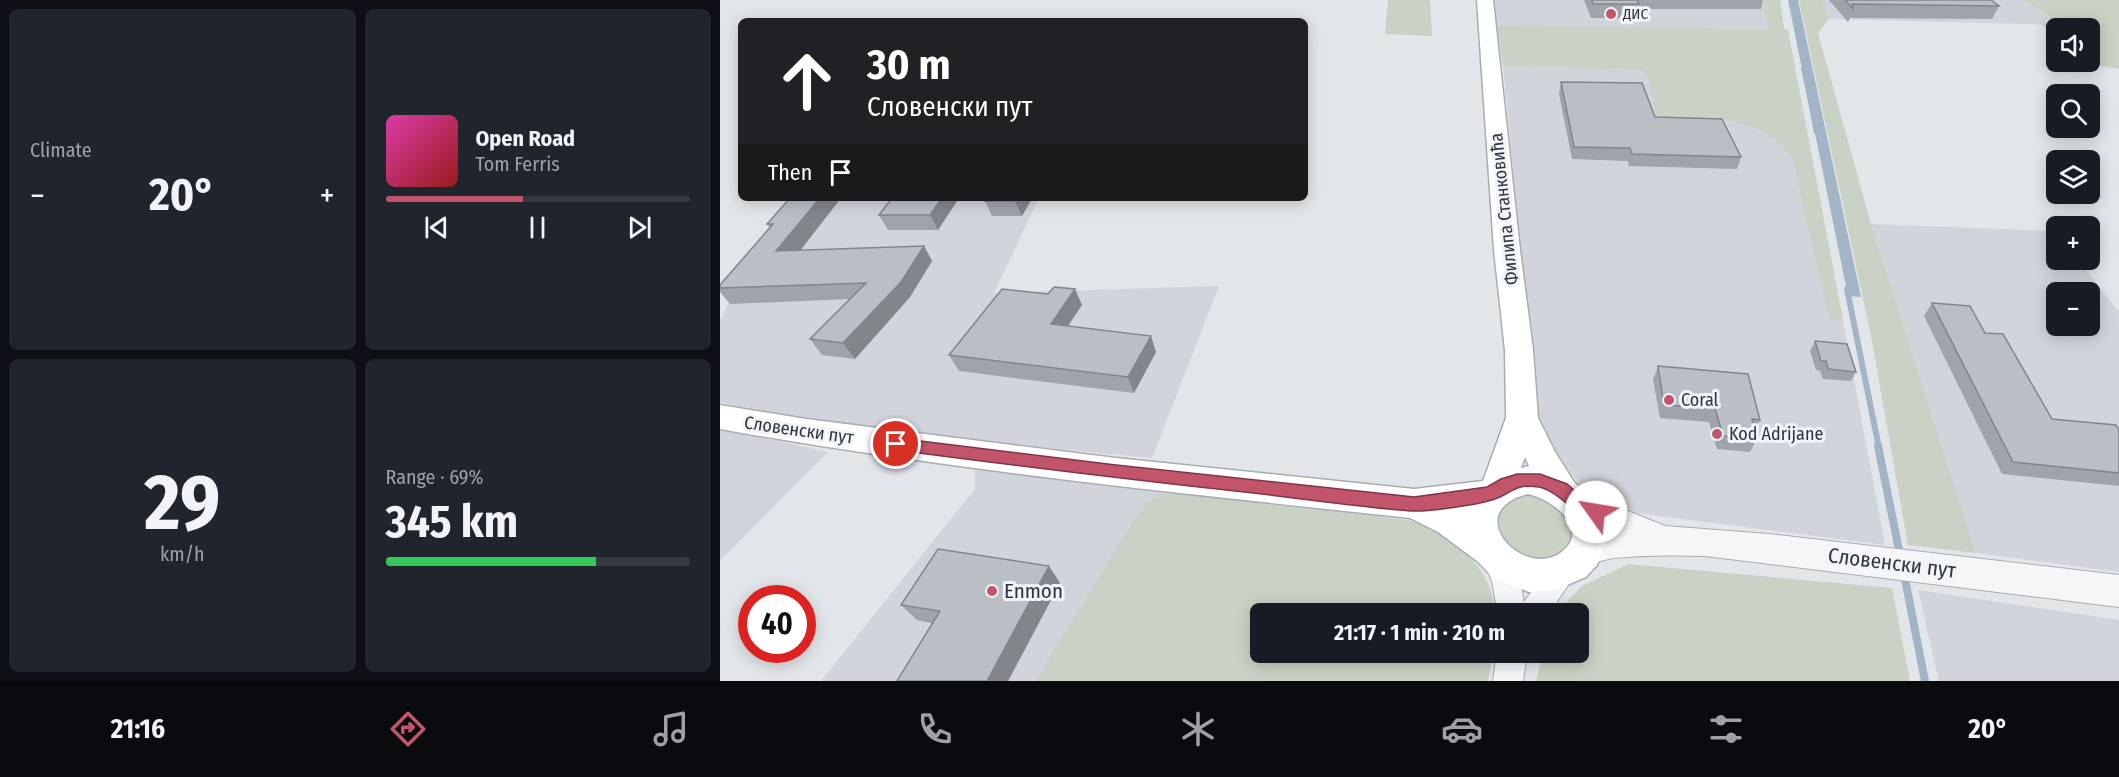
<!DOCTYPE html>
<html lang="en">
<head>
<meta charset="utf-8">
<style>
	:root { --surface:#171b24; --page:#20242c; --text:#f1f3f6; --muted:#9ea1a6; --line:#363941; --accent:#c2546c }
	body { margin:0; font-family:"Fira Sans Condensed",sans-serif; background:var(--page); color:var(--text); height:100vh; display:flex; flex-direction:column; font-size:22px; white-space:nowrap }
	* { box-sizing:border-box; margin:0 }
	p { font-size:20px; color:var(--muted) }
	.icon { flex:none; width:33px; height:33px; fill:none; stroke:currentColor; stroke-width:2; stroke-linecap:round; stroke-linejoin:round }
	.map { position:relative; flex:1; overflow:hidden }
	.sheet { display:flex; flex-direction:column; gap:9px; padding:9px; background:#0d0f14; width:720px }
	.sheet>* { flex:none }
	.guide { position:absolute; left:18px; top:18px; width:570px; height:183px; border-radius:9px; box-shadow:0 3px 15px #0003; background:#202124; color:#fff; overflow:hidden }
	.tools { position:absolute; left:1326px; top:18px; display:grid; gap:12px }
	.tools a { display:grid; place-items:center; width:54px; height:54px; border-radius:9px; background:var(--surface); box-shadow:0 3px 15px #0003; font-size:30px }
	.speed { position:absolute; left:18px; top:585px; display:flex; gap:12px; font-size:30px; font-weight:700; text-align:center }
	.speed>* { display:grid; place-content:center; width:78px; height:78px; border-radius:50%; background:var(--surface); box-shadow:0 3px 15px #0003; line-height:1 }
	.speed .limit { border:9px solid #d22; background:#fff; color:#111 }
	.pin { position:absolute; display:grid; place-items:center; width:51px; height:51px; color:#fff; margin:-26px; border:3px solid #fff; border-radius:50%; box-shadow:0 2px 6px #0007 }
	.me { position:absolute; width:66px; margin:-33px; rotate:302deg; stroke-linejoin:round; filter:drop-shadow(0 0 4px #0008) }
	.turn { display:flex; align-items:center; gap:21px; height:126px; padding:0 30px; font-size:27px }
	.turn .icon { width:78px; height:78px; stroke-width:2.5 }
	.turn b { display:block; font-size:42px; line-height:51px }
	.then { display:flex; align-items:center; height:57px; padding:0 30px; background:#0003; gap:12px; font-size:22px }
	.big { font-size:45px; font-weight:700; line-height:1.1 }
	.sheet .card { flex:1; display:flex; flex-direction:column; justify-content:center; gap:9px; min-width:0; padding:0 21px; border-radius:9px; background:var(--page) }
	.sheet .dial { align-items:center; gap:0 }
	.dial b { font-size:78px; line-height:1 }
	.song { display:flex; align-items:center; gap:18px }
	.cover { width:72px; height:72px; border-radius:9px; background:linear-gradient(135deg,hsl(320 70% 55%),hsl(0 70% 35%)) }
	.played { height:6px; border-radius:3px; background:linear-gradient(90deg,var(--accent) 45%,var(--line) 45%) }
	.keys { display:flex; justify-content:space-around; direction:ltr }
	.heat { display:flex; justify-content:space-between; align-items:center; font-size:33px; direction:ltr }
	.charge { height:9px; border-radius:4px; background:linear-gradient(90deg,#34c759 69%,var(--line) 0) }
	.sheet .tiles { flex:1; display:grid; gap:9px; grid-template-columns:repeat(2,1fr) }
	.trip { position:absolute; left:530px; top:603px; width:339px; height:60px; border-radius:9px; background:var(--surface); box-shadow:0 3px 15px #0003; font-weight:700; line-height:60px; text-align:center }
	.menu { display:flex; height:96px; justify-content:space-around; align-items:center; background:#090b0e; color:var(--muted) }
	.menu .icon { width:42px; height:42px }
	.menu .active { color:var(--accent) }
	.menu b { font-size:27px; color:var(--text) }
	main { display:flex; flex:1; min-height:0 }
	.map>svg:first-child { display:block }
</style>
</head>
<body>
<main>
<section class="sheet">
<div class="tiles">
<div class="card"><p>Climate</p>
<div class="heat"><a>−</a><b class="big">20°</b><a>+</a></div>
</div>
<div class="card">
<div class="song"><i class="cover"></i><div><b>Open Road</b><p>Tom Ferris</p></div></div>
<div class="played"></div>
<div class="keys"><svg class="icon" aria-label="previous" viewBox="0 0 24 24"><path d="M18 5L8 12l10 7zM5 5v14"/></svg><svg class="icon" aria-label="pause" viewBox="0 0 24 24"><path d="M8 5v14M16 5v14"/></svg><svg class="icon" aria-label="next" viewBox="0 0 24 24"><path d="M6 5l10 7-10 7zM19 5v14"/></svg></div>
</div>
<div class="card dial"><b>29</b><p>km/h</p></div>
<div class="card"><p>Range · 69%</p><b class="big">345 km</b><div class="charge"></div></div>
</div>
</section>
<div class="map">
<svg width="1399" height="681" viewBox="0 0 1399 681">
	<rect width="100%" height="100%" fill="#e2e6e9"/>
	<path fill="#d1d5db" fill-rule="evenodd" d="M772 0H1043L1050 29 777 27Z
		M1102 0H1304L1342 25 1109 19Z
		M783 66 923 70 929 84 936 119 1017 122 1040 128 1063 144 1072 159 1109 318 1123 320 1165 545 906 512 879 498 856 479 836 456 817 417Z
		M79 198H319L274 293 499 286 432 458 89 425 0 402V320L12 297Z
		M1151 224 1335 231 1336 260H1358L1399 312V572L1256 553ZM1336 292H1370V326H1336Z
		M0 428 108 452 0 561Z
		M255 466 448 488 428 502 412 522 315 681H101L255 489Z
		M1198 590 1399 620V681H1219Z"/>
	<path fill="#c9d2c4" d="M668 0H710L712 36 665 34Z
		M1043 0H1060L1064 29 1068 30 1123 320 1109 319 1072 159C1043 111 985 121 936 119L929 84 923 70 783 66 777 27 781 26 1049 29Z
		M1079 0H1102L1109 19 1098 33 1151 224 1256 553 1188 545 1151 336Z
		M1304 0H1399V69L1375 65 1370 61V28H1336V36L1321 24H1341Z
		M448 488 702 522C736 542 774 568 774 613L540 614V652L773 653 768 681H315L412 522 428 502Z
		M803 490 850 512 854 537 840 557 816 563 780 547 773 510Z
		M908 564 1172 588 1190 681H816L823 653 858 652V614L836 613 862 586Z"/>
	<path fill="#a1b5c6" d="M1068 0H1078L1141 297 1128 296Z"/>
	<g fill="none" stroke-linecap="round" stroke-linejoin="round">
		<path stroke="#a1b5c6" stroke-width="4" d="M1083 68 1093 116"/>
		<path stroke="#a1b5c6" stroke-width="4.5" d="M1093 115 1096 132"/>
		<path stroke="#a1b5c6" stroke-width="6" d="M1127 289 1159 448"/>
		<path stroke="#a1b5c6" stroke-width="8" d="M1158 446 1180 555
			M1184 574 1205 681"/>
		<g stroke="#a8adb3" stroke-width="2">
			<path id="minor" d="M776 547 786 550 800 582 804 602 834 561 844 558 854 561 858 570 829 614H778L772 582 763 559 766 550Z
				M777 652H807L803 681H773Z"/>
		</g>
		<g stroke="#a8adb3" stroke-width="2">
			<path id="tertiary" d="M858 491 945 526 1049 534 1399 575V607L985 556C954 555 924 555 894 558 877 560 870 569 853 562L848 552 853 542 887 531 847 513 843 504 847 495Z"/>
		</g>
		<g stroke="#a8adb3" stroke-width="3">
			<path id="secondary" d="M757 0H773L800 250 813 350 818 418 835 452 854 482 872 497 885 522 887 538 877 565 866 577 833 591 809 592 775 579 757 561 718 532 690 518C460 493 228 470 0 429V405L86 419 396 458 694 489 763 481 786 418 785 350 774 250ZM805 457 809 466 801 468ZM808 494C832 499 873 530 840 553 803 579 739 512 808 494Z"/>
		</g>
		<use href="#minor" fill="#f5f6f8" fill-rule="evenodd"/>
		<use href="#tertiary" fill="#f5f6f8" fill-rule="evenodd"/>
		<use href="#secondary" fill="#fff" fill-rule="evenodd"/>
	</g>
	<path fill="#a0a4aa" d="M864 0H1043L1041 9H918L916 18H871Z
		M1109 0H1271L1279 6 1272 19 1130 18 1128 22Z
		M841 82 935 117 1021 157 1017 169 909 166 908 161 852 159 839 94Z
		M121 198 80 251 204 246 212 261 190 297 135 359 102 355 90 339 130 299 10 304 0 292V285L50 228 47 224Z
		M172 198H239L218 230H168L159 215Z
		M312 198 302 216H272L265 201Z
		M1212 303 1265 333 1332 419 1399 430V486L1282 474 1204 316Z
		M362 305 348 326 436 352 414 393 239 371 229 355Z
		M1095 341 1136 372 1131 381 1103 379 1100 371 1096 370 1090 351Z
		M938 366 1040 420 1035 430 1037 439 1030 452 997 449 989 422 940 418 933 380Z
		M340 583 288 681H177L212 623 197 620 181 605Z"/>
	<path fill="#82868b" d="M100 198H121L67 267 56 251Z
		M222 198H239L218 230 210 215Z
		M297 198H312L302 216 295 201Z
		M204 246 212 261 190 297 135 359 123 343Z
		M355 289 362 305 338 340 331 324Z
		M431 336 436 352 414 393 408 377Z
		M329 566 340 583 288 681H267Z"/>
	<path fill="#babfc6" stroke="#82868b" stroke-width="1.5" d="M872 0H917L919 4H873Z
		M1125 0H1271L1279 6 1132 4 1133 9Z
		M841 82 922 83 935 117 1002 119 1021 157 912 154 910 148 854 147Z
		M70 198H100L56 251 204 246 181 282 123 343 90 339 146 283 0 288V285L53 224H47Z
		M172 198H222L210 215H159Z
		M267 198H297L295 201H265Z
		M334 287 355 289 331 324 431 336 408 377 229 355 282 289 328 294Z
		M1212 303 1250 306 1265 333 1283 334 1332 419 1396 425 1399 430V473L1293 462Z
		M1095 341 1127 344 1136 372 1108 369 1106 361H1101Z
		M938 366 1028 374 1040 420 1032 419 1037 439 1003 436 995 408 944 405Z
		M218 549 329 566 267 681H177L220 611 181 605Z"/>
	<path fill="#c2546c" stroke="#7e3746" stroke-width="1.5" d="M176 438 396 465 694 497 767 487 781 479 797 474H820L847 484 864 499 882 506 885 512 882 517C861 524 840 491 819 487 793 483 791 495 772 500 755 505 708 512 691 511 641 507 591 500 542 494 420 481 298 466 176 450L170 448 168 444 170 439Z"/>
	<g fill="#c2546c" stroke="#f2f4f7" stroke-width="2">
		<circle cx="891" cy="14" r="6"/>
		<circle cx="949" cy="400" r="6"/>
		<circle cx="997" cy="434" r="6"/>
		<circle cx="272" cy="591" r="6"/>
	</g>
	<g text-anchor="middle" dominant-baseline="central" stroke-width="6" stroke-linejoin="round" paint-order="stroke">
		<g font-size="15" fill="#2c3540" stroke="#f2f4f7" text-anchor="start">
			<text x="903" y="14">ДИС</text>
		</g>
		<g font-size="18" fill="#2c3540" stroke="#f2f4f7">
			<text transform="translate(784 209) rotate(-96)">Филипа Станковића</text>
			<text transform="translate(79 430) rotate(8)">Словенски пут</text>
		</g>
		<g font-size="18" fill="#2c3540" stroke="#f2f4f7" text-anchor="start">
			<text x="961" y="400">Coral</text>
			<text x="1009" y="434">Kod Adrijane</text>
		</g>
		<g font-size="21" fill="#2c3540" stroke="#f2f4f7">
			<text transform="translate(1172 563) rotate(7)">Словенски пут</text>
		</g>
		<g font-size="21" fill="#2c3540" stroke="#f2f4f7" text-anchor="start">
			<text x="284" y="591">Enmon</text>
		</g>
	</g>
</svg>
<div class="tools">
<a><svg class="icon" aria-label="sound" viewBox="0 0 24 24"><path d="M4 9h4l5-4v14l-5-4H4zM17 9q2 3 0 6"/></svg></a>
<a><svg class="icon" aria-label="search" viewBox="0 0 24 24"><circle cx="10" cy="10" r="6"/><path d="M15 15l6 6"/></svg></a>
<a><svg class="icon" aria-label="layers" viewBox="0 0 24 24"><path d="M12 4l9 5-9 5-9-5zM3 14l9 5 9-5"/></svg></a>
<a>+</a>
<a>−</a>
</div>
<div class="speed"><div class="limit">40</div></div>
<div class="pin" style="left:176px;top:444px;background:#d93025"><svg class="icon" aria-label="arrive" viewBox="0 0 24 24"><path d="M6 21V4h12l-3 4 3 4H6"/></svg></div>
<svg class="me" style="left:876px;top:512px" viewBox="-20 -20 40 40"><circle r="19" fill="#fff"/><path d="M0-13L10 11 0 6-10 11z" fill="#c2546c"/></svg>
<div class="trip">21:17 · 1 min · 210 m</div>
<div class="guide">
<div class="turn"><svg class="icon" aria-label="ahead" viewBox="0 0 24 24"><path d="M12 20V5M6 11l6-6 6 6"/></svg><div><b>30 m</b>Словенски пут</div></div>
<div class="then">Then<svg class="icon" aria-label="arrive" viewBox="0 0 24 24"><path d="M6 21V4h12l-3 4 3 4H6"/></svg></div>
</div>
</div>
</main>
<nav class="menu">
<b>21:16</b>
<svg class="icon active" aria-label="directions" viewBox="0 0 24 24"><path d="M12 3l9 9-9 9-9-9zM9 14v-3h6M13 9l2 2-2 2"/></svg>
<svg class="icon" aria-label="music" viewBox="0 0 24 24"><path d="M9 18V5l10-2v13"/><circle cx="6" cy="18" r="3"/><circle cx="16" cy="16" r="3"/></svg>
<svg class="icon" aria-label="phone" viewBox="0 0 24 24"><path d="M5 4h4l2 5-3 2q2 4 5 5l2-3 5 2v4C11 20 4 13 5 4z"/></svg>
<svg class="icon" aria-label="climate" viewBox="0 0 24 24"><path d="M12 3v18M4 7l16 10M4 17L20 7"/></svg>
<svg class="icon" aria-label="car" viewBox="0 0 24 24"><path d="M5 17H2v-5l4-1 3-4h7l3 4 3 1v5h-3M9 17h6M6 11h13"/><circle cx="7" cy="17" r="2"/><circle cx="17" cy="17" r="2"/></svg>
<svg class="icon" aria-label="filters" viewBox="0 0 24 24"><path d="M4 7h16M4 17h16"/><circle cx="9" cy="7" r="2"/><circle cx="15" cy="17" r="2"/></svg>
<b>20°</b>
</nav>
</body>
</html>
